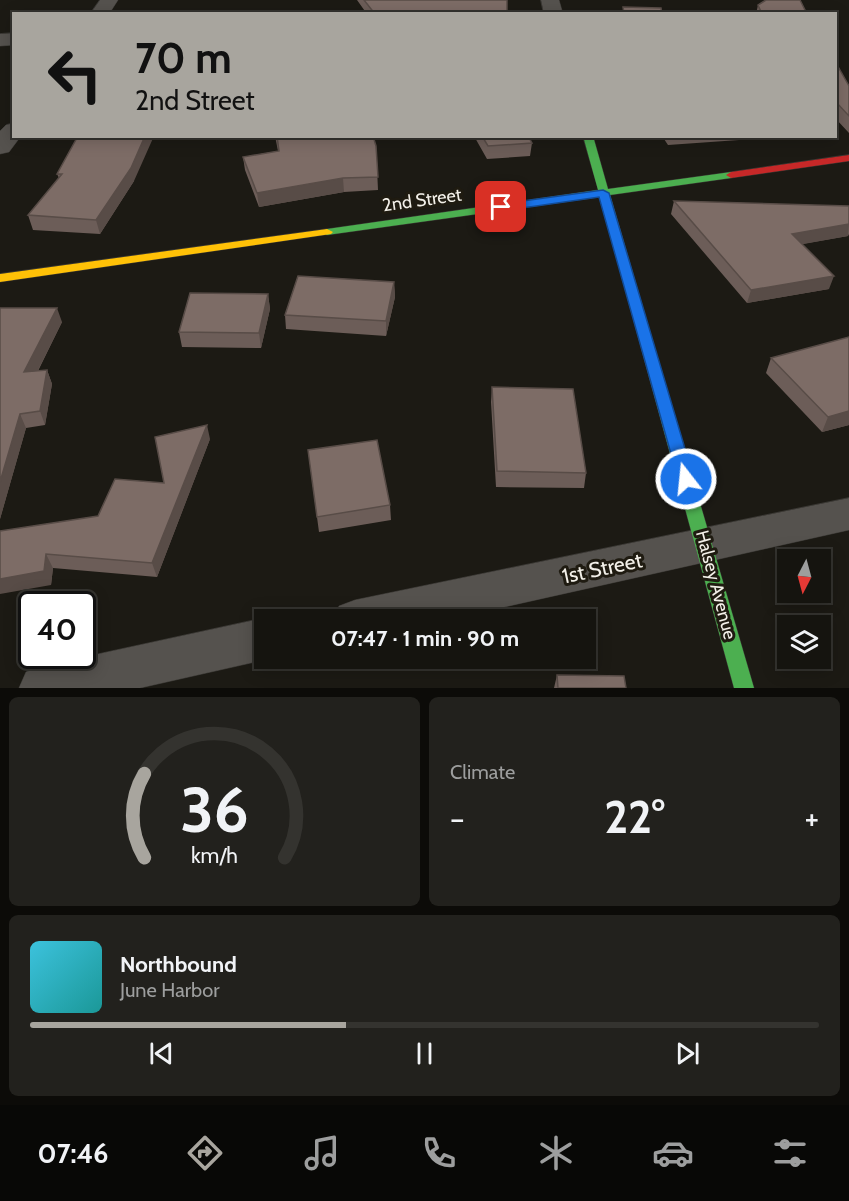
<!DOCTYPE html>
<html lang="en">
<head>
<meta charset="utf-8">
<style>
	:root { --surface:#15140f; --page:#22211d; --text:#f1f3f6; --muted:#9d9e9e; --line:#34332f; --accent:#a8a59e }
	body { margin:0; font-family:Cabin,sans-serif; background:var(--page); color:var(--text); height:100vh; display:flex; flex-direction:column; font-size:22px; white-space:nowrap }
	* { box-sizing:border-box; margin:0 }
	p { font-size:20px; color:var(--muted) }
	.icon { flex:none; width:33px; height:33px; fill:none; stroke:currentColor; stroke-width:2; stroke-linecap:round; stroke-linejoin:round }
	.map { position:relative; height:688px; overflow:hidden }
	.details { display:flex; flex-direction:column; gap:9px; padding:9px; background:#0c0b08; flex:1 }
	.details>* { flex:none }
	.guide { position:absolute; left:12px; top:12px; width:825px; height:126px; border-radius:0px; box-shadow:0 3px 15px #0003,0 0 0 2px var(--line); background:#a8a59e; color:#111; overflow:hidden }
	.needle { width:39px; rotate:186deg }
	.buttons { position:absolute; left:777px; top:549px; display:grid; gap:12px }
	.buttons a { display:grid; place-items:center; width:54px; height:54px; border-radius:0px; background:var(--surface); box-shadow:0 3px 15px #0003,0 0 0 2px var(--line); font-size:30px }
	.speed { position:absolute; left:18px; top:591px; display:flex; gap:12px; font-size:30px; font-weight:700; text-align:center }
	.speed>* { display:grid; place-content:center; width:78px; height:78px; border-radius:50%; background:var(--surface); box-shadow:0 3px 15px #0003,0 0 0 2px var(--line); line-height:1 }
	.speed .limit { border:3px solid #111; border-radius:9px; background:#fff; color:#111 }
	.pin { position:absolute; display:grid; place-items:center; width:51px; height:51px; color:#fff; margin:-26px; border-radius:12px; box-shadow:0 3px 9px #0006 }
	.me { position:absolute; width:66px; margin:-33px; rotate:344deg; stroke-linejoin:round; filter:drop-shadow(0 0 4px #0008) }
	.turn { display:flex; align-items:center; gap:21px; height:126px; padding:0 24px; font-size:27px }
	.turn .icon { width:78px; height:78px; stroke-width:2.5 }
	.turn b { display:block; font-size:42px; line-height:51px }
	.big { font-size:45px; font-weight:700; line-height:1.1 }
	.details .widget { flex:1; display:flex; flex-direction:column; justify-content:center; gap:9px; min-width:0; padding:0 21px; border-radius:9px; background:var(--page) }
	.details .dial { align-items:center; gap:0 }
	.dial svg { height:156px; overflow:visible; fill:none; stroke:var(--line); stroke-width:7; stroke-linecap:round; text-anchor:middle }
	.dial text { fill:var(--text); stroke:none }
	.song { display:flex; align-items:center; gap:18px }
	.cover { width:72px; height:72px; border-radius:9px; background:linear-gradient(135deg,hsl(190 70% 55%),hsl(180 70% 35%)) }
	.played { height:6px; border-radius:3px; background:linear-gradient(90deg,var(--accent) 40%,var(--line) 40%) }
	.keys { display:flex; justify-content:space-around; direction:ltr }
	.heat { display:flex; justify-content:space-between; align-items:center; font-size:33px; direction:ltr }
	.details .tiles { flex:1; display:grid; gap:9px; grid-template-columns:1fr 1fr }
	.widget:last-child { grid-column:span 2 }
	.trip { position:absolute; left:254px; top:609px; width:342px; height:60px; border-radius:0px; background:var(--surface); box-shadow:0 3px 15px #0003,0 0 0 2px var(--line); font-weight:700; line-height:60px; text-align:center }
	.menu { display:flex; height:96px; justify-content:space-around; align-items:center; background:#080806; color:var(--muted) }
	.menu .icon { width:42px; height:42px }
	.menu .active { color:var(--accent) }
	.menu b { font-size:27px; color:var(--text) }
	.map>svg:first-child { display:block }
</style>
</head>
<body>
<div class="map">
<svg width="849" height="688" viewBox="0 0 849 688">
	<rect width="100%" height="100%" fill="#1c1a14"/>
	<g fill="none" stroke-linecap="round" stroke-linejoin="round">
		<g stroke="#393733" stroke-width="1">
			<path id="street" d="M100 0H118L109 14H90Z
				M541 0H559L563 14H544Z
				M14 33V45L0 46V34Z
				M14 123V136H21L9 152 0 154V131L6 125Z
				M849 498V530L446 620H333L339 606 355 600Z
				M264 618 267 620H264V658H267L264 660 140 688H19L26 672 43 666Z"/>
		</g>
		<g stroke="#393733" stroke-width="1">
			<path id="fast" d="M583 136H593L608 189 731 172 736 175 731 178 610 195 754 688H734L600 197 327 235 321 232 327 229 598 190Z"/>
		</g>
		<g stroke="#393733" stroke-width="1">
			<path id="slow" d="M327 229 333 232 331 234 0 282V274Z"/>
		</g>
		<g stroke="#393733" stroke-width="1">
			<path id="jam" d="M849 155V161L731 178 726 175 731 172Z"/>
		</g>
		<use href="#street" fill="#55524e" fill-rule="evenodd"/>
		<use href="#fast" fill="#4caf50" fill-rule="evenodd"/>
		<use href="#slow" fill="#ffc107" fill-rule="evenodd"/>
		<use href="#jam" fill="#c62828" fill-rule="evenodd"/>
	</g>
	<path fill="#6c5d58" d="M357 0H507V14H367Z
		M758 5 807 14H756Z
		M836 63 849 86V133L836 119Z
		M275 136H373L376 146 378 190 344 192 259 207 245 170 243 157 278 151Z
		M474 136H528L532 143 530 156 487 159Z
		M662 136H740L739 140 668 145Z
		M57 174 134 181 100 234 33 230 28 215 59 178Z
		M674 201 849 206V234L848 236 802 244 829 289 747 303 671 214Z
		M394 282 395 297 386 336 286 329 285 315Z
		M268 294 270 309 261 348 182 347 179 332Z
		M0 308 62 322 38 371 47 370 52 384 45 425 26 428 0 519Z
		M849 337V425L822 432 766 373 771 358Z
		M492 387 586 473 584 488 496 487 491 402Z
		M210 439 157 577 53 568 51 585 0 531 98 516 164 483Z
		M308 450 390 505 391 520 319 532Z
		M557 675 626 688H554Z"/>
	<path fill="#584c47" d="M145 136H154L134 181 100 234 96 220Z
		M343 178 344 192 259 207 257 193Z
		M849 224 848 236 787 247 792 234Z
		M834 276 829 289 747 303 751 290Z
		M394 282 395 297 386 336V321Z
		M268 294 270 309 261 348 259 333Z
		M57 308 62 322 30 386 24 372Z
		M47 370 52 384 45 425 40 411Z
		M849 411V425L822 432 828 417Z
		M20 414 26 428 0 519V482Z
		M207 425 210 439 157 577 152 563Z
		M46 554 53 568 51 585 0 594V579Z"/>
	<path fill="#7d6c66" stroke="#584c47" stroke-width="1.5" d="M364 0H507V14H421V12L408 14H375Z
		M766 0H800L807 14H762L758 5Z
		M623 7 661 8 662 14H624Z
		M836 63 849 86V116L836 102Z
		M78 136H145L131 168 96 220 28 215 62 174H57Z
		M277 136H373L376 146 378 177 343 178 257 193 243 157 279 151Z
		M482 136H528L532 143 488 146Z
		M674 201 849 206V224L792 234 834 276 751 290Z
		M298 276 394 282 386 321 285 315Z
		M190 293 268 294 259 333 179 332Z
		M0 308H57L24 372 47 370 40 411 20 414 0 482Z
		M849 337V411L828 417 771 358Z
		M492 387 573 389 586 473 497 471Z
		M207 425 152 563 46 554 44 571 0 579V531L98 516 115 479 164 483 155 437Z
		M377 440 390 505 317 517 308 450Z
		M557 675 624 676 626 688H558Z"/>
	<path fill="#1a73e8" stroke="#114b97" stroke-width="1.5" d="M603 190 609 193 694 479 692 484 686 485 681 484 678 479 599 197 501 211 496 207 501 204Z"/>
	<g text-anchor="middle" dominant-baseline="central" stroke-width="6" stroke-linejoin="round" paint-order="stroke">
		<g font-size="18" fill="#f3f0e9" stroke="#1f1b11">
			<text transform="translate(422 200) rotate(-8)">2nd Street</text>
			<text transform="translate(716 585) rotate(75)">Halsey Avenue</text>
		</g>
		<g font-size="21" fill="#f3f0e9" stroke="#1f1b11">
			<text transform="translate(602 568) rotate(-12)">1st Street</text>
		</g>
	</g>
</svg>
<div class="buttons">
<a><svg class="needle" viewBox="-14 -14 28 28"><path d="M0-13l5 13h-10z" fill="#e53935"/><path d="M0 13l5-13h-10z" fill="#9d9e9e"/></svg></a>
<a><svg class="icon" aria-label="layers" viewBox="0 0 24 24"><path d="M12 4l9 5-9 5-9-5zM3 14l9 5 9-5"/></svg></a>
</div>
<div class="speed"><div class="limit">40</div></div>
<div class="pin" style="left:501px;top:207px;background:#d93025"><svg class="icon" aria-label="arrive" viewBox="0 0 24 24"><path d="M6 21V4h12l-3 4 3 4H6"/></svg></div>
<svg class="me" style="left:686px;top:479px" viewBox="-20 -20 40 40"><circle r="17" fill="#1a73e8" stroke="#fff" stroke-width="3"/><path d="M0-11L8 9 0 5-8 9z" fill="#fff"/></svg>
<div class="trip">07:47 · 1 min · 90 m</div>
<div class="guide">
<div class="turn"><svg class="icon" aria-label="left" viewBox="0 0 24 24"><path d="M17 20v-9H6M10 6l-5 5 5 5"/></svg><div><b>70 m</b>2nd Street</div></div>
</div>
</div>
<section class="details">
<div class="tiles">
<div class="widget dial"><svg viewBox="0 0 100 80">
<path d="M14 69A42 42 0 1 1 86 69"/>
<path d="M14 69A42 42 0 0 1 14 26" stroke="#a8a59e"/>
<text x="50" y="56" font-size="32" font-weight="700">36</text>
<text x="50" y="72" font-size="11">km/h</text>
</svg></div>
<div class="widget"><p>Climate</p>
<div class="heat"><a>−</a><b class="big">22°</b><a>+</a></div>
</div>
<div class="widget">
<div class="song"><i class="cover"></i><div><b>Northbound</b><p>June Harbor</p></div></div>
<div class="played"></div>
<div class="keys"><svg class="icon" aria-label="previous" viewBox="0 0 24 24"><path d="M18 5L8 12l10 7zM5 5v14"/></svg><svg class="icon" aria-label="pause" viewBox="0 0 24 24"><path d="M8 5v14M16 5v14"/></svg><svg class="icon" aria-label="next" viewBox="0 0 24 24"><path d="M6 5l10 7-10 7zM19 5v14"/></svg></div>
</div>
</div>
</section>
<nav class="menu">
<b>07:46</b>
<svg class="icon active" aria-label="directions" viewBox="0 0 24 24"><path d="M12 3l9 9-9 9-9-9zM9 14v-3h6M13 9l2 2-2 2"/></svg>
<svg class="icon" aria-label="music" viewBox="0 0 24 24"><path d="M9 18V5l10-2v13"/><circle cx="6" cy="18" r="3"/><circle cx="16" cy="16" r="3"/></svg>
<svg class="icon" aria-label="phone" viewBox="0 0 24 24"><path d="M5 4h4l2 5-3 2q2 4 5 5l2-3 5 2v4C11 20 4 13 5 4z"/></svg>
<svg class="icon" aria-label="climate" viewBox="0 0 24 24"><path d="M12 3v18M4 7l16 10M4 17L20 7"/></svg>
<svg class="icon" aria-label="car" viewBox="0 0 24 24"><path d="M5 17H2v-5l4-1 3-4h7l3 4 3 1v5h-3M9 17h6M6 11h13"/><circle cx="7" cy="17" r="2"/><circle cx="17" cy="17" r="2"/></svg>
<svg class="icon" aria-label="filters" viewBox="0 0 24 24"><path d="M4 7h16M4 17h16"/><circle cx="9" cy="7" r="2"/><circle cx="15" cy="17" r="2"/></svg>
</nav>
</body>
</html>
